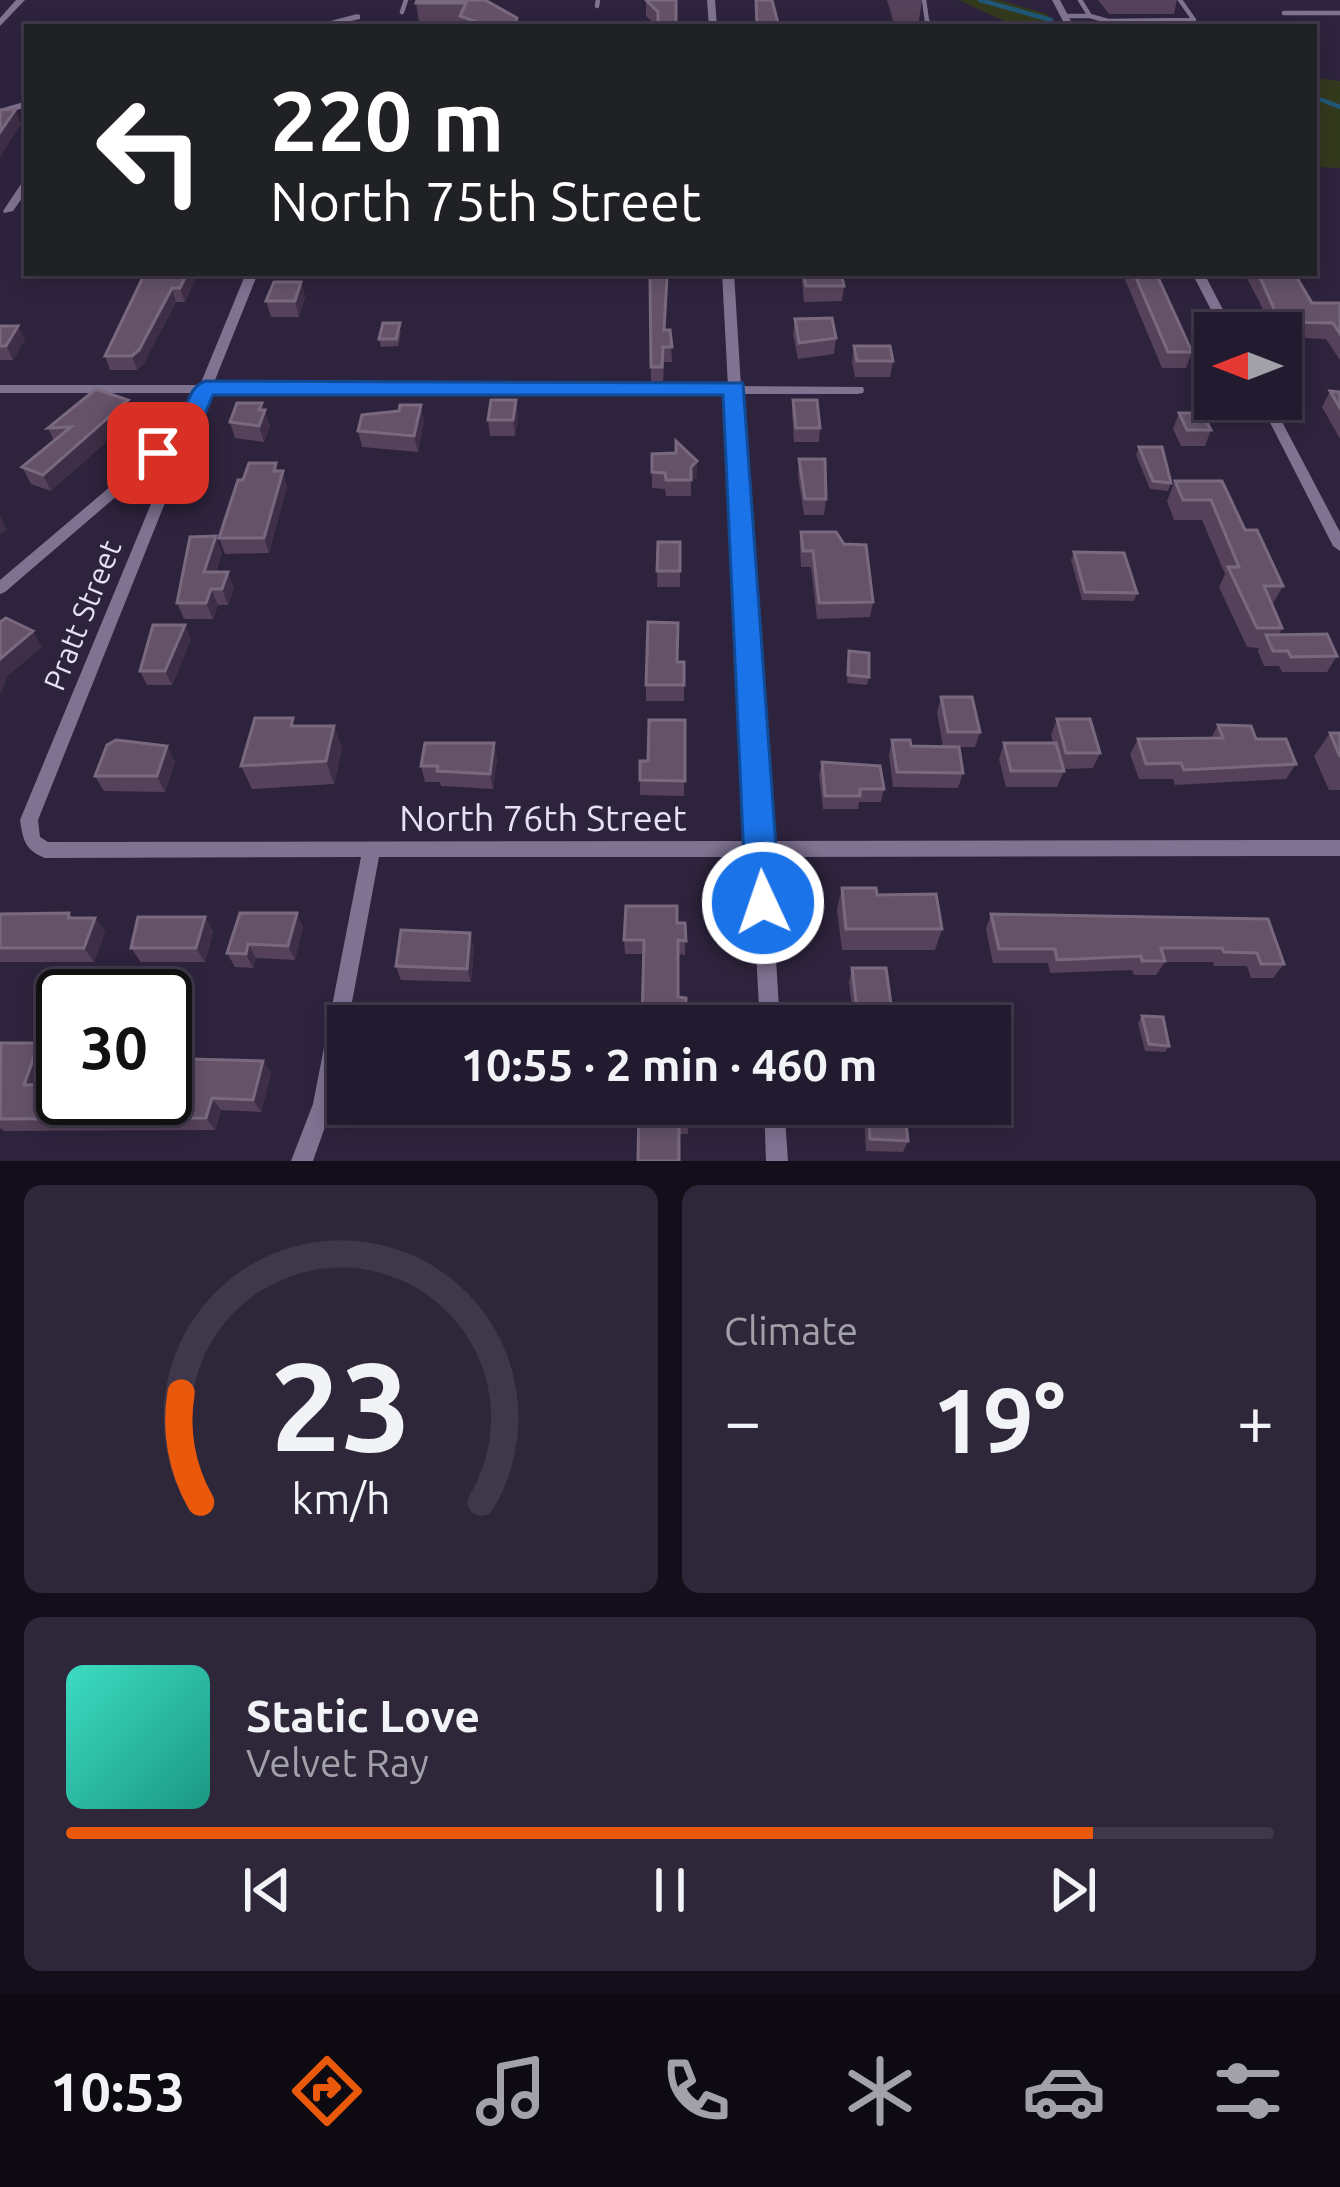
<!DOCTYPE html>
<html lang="en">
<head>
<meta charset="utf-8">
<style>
	:root { --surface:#221a2e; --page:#2e273a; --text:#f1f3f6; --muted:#a2a1aa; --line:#3f384a; --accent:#ea580c }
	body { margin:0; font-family:Ubuntu,sans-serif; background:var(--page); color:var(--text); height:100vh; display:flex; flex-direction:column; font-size:45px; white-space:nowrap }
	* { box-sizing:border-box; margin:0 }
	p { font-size:39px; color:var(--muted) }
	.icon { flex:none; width:66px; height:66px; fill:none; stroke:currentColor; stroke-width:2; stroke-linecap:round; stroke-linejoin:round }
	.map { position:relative; height:1161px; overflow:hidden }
	.sheet { display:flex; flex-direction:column; gap:24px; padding:24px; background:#130e19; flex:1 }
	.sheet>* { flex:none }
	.guide { position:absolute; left:24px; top:24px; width:1293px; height:252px; border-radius:0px; box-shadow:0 6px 18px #0003,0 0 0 3px var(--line); background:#202124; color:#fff; overflow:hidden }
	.needle { width:78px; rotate:270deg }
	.fabs { position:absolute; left:1194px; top:312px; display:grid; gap:24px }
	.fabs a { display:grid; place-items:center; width:108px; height:108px; border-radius:0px; background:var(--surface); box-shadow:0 6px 18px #0003,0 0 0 3px var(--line); font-size:60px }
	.speed { position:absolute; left:36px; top:969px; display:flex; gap:24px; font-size:60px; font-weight:700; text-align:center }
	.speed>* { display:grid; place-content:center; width:156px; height:156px; border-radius:50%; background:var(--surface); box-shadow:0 6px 18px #0003,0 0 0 3px var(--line); line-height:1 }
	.speed .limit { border:6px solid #111; border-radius:18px; background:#fff; color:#111 }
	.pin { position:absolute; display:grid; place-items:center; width:102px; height:102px; color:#fff; margin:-51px; border-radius:24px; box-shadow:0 6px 18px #0006 }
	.me { position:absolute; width:132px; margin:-66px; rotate:357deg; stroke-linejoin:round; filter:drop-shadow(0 0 9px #0008) }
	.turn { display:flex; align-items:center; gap:42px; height:252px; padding:0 48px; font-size:54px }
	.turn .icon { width:156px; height:156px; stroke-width:2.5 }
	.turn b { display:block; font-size:84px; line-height:102px }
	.big { font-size:90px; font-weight:700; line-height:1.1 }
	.sheet .tile { flex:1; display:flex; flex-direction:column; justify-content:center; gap:18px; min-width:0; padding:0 42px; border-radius:18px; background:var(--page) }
	.sheet .dial { align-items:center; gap:0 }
	.dial svg { height:312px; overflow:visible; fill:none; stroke:var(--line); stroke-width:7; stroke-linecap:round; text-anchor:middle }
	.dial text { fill:var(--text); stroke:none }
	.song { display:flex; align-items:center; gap:36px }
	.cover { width:144px; height:144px; border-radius:18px; background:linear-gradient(135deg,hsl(170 70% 55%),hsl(170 70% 35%)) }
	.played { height:12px; border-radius:6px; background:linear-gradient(90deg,var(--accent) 85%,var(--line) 85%) }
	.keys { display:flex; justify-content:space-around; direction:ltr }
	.heat { display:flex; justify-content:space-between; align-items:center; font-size:66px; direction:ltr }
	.sheet .tiles { flex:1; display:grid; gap:24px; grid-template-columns:1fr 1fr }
	.tile:last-child { grid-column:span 2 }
	.trip { position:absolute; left:327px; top:1005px; width:684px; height:120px; border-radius:0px; background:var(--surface); box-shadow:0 6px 18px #0003,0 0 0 3px var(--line); font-weight:700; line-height:120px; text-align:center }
	.tabs { display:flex; height:192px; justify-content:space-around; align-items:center; background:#0e0a12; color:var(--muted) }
	.tabs .icon { width:84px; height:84px }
	.tabs .current { color:var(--accent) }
	.tabs b { font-size:54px; color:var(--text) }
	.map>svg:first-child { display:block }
</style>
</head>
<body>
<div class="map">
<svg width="1340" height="1161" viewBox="0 0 1340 1161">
	<rect width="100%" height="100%" fill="#2e233d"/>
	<path fill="#33391d" d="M959 0H999L1047 14 1053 26 1006 22Z
		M1314 78 1340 81V168L1314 167Z"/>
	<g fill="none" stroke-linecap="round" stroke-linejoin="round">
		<path stroke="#205777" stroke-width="4.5" d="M980 0 1051 20
			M1314 97 1340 107"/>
		<path stroke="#807392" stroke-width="4.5" d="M924 0 927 21 935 27
			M1080 0 1090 16 1108 21 1194 20 1180 0
			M597 6 598 0
			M402 12 406 0
			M1284 13H1340
			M1064 16H1090"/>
		<path fill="#807392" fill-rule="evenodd" d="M16 0H25L0 26V18Z
			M707 0H715L717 27H709Z
			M1052 0H1060L1074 27H1066Z
			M357 14 360 15V19L324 27H308Z
			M27 101V107L0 115V109Z
			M27 180V191L13 211 4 213 3 211 23 181Z
			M246 273H258L213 385 728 386 722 273H734L741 386 863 387 864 390 863 393 858 394H741L769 841 1340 840V856L770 857 780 1026H760L751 857H379L333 1104 313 1161H291L313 1104 361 857 45 858C25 850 23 840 20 820L175 446 5 592 0 594V580L183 425 197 393H0V385H200ZM209 393 728 394 751 841 48 842 40 837 38 820Z
			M1192 273H1204L1235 333H1223Z
			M1258 399H1270L1340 532V551L1333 546Z
			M764 1104H784L788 1161H766Z"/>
	</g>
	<path fill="#554159" d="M485 0 517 18V27H462L461 22H419L416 3Z
		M646 0 676 27H658L646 16Z
		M887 0H922L918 27H895Z
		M1098 0H1177L1174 14H1109Z
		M145 273H198L185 302H176L144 363 137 370H110L105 356Z
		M801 273H841L844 286 842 301 804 302Z
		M1125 273H1156L1192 352 1186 368H1162L1124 277Z
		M1244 273H1294L1312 303H1340V360L1326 339 1281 337V333H1272L1260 303Z
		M650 277 665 330H670L672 362H664L663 381H651Z
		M301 282 305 297 299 317H271L266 301Z
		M795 319 836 338 834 354 798 359 793 335Z
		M0 326 25 339 13 360H0Z
		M401 331 398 346 381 347 379 339Z
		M854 346 893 361 890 377H855L852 362Z
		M1330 391 1340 392V439L1322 407Z
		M793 400 820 428 819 442H794L792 413Z
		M262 403 270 426 264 442 235 438 230 422Z
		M1179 413 1211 430 1205 446H1181L1173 429Z
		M135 416 51 491 31 484 22 467 54 441 48 428Z
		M518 416 515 436H490L488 420Z
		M424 421 418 452 362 447 358 431Z
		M1139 447 1171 483 1168 491 1150 489 1136 455Z
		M652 454 697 477 691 482V496H666L665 489 652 488Z
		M799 459 826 499 824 515H804L798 476Z
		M279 471 287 486 269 553 225 554 219 538 243 480Z
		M1175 481H1222L1245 530 1283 586 1272 605 1282 628 1279 635 1337 656 1327 672H1282L1279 666H1264L1258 651 1259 648 1247 647 1219 587 1225 574 1202 520H1174L1167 501Z
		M801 532 873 602 870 617 817 619 811 567H801L800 547Z
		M658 542H680V587H657Z
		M222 552 216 572 234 588 228 605H218L213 619H184L177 603Z
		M1074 552 1137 593 1134 601 1082 600 1071 560Z
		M191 639 172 685H147L140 671Z
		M849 651 869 677 867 685 847 683Z
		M678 662H684V701H646V685Z
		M941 697 980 732 975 747H959L963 773 958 788 893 787 889 755 892 740 911 746 943 747 937 712Z
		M1057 719 1100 753 1093 768 1063 769 1064 771 1057 787H1006L999 759 1004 743H1053L1051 735Z
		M685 720 684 796 640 795V761H648Z
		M1218 725 1256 739 1296 764 1286 779 1175 785 1173 779H1139L1130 754 1138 739 1211 738Z
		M296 726H334L342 749 334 784 252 789 241 766Z
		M1330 733H1340V790H1329L1314 756Z
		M494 743 497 758 493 789 441 786 440 782H425L421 766Z
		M167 746 175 762 165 792 104 791 95 776Z
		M822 762 884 789 881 802H859L858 809H823L819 775Z
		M842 888 877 895 942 929 935 950H842L837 909Z
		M69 913 73 918H95L105 932 94 962H0V914Z
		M240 913 303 927 295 960 256 958 253 968 235 967 227 953Z
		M991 914 1268 919 1284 964 1273 978H1251L1247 966H1214L1213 962H1165L1156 975H1134L1132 970 1050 973 1048 963H993L986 929Z
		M205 917 213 932 205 962H141L131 948Z
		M677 923H685V955L678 954V997L686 998 685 1026H642L643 954H625L624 940Z
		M474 947 471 982 401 980 396 966Z
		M852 968 894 1026H854L849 982Z
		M1142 1016 1169 1046 1165 1052 1145 1051 1138 1023Z
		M1 1043H39L51 1056 41 1085 63 1098 186 1076 271 1073 261 1112 221 1110 215 1130 4 1131 0 1128Z
		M639 1104H689L688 1134H679Z
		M863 1104H904L908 1141 903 1152 866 1151Z"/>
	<path fill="#3f2e47" d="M16 109 21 124 0 157V132Z
		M187 273H198L185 302 180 288Z
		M301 282 305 297 299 317 295 301Z
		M172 288 176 302 144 363 137 370 132 356Z
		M18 326 25 339 13 360 6 346Z
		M128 400 135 416 51 491 43 475Z
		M516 400 518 416 515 436 513 420Z
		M262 403 270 426 264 442 259 426V410Z
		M421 405 424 421 418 452 414 436Z
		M697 461V477L690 483 691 467Z
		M276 463 281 477 283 471 287 486 269 553 264 538Z
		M0 516 7 529 0 535Z
		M216 536 222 552 211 588 204 572Z
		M228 572 234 588 228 605 222 589Z
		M211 589 218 605 213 619 206 603Z
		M185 625 191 639 172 685 165 671Z
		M33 631 42 647 8 676 0 695V659Z
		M334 726 342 749 334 784 326 761Z
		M494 743 497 758 493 789 490 774Z
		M167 746 175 762 165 792 157 776Z
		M297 913 303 927 295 960 288 946Z
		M205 917 213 932 205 962 196 948Z
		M95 918 105 932 94 962 84 948Z
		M470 933 474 947 471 982 467 969Z
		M248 944 256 958 253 968 246 954Z
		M39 1043 51 1056 36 1098 24 1085Z
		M263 1061 271 1073 261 1112 253 1100Z
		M212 1098 221 1110 215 1130 206 1118Z"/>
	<path fill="#655269" stroke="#79697f" stroke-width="3" d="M417 0H485L517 18 514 27H490L460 16 466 3H416Z
		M646 0H676V27H658V12Z
		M756 0H772L779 27H757Z
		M16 109 0 132V110Z
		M145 273H187L180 288H172L139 350 132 356H105Z
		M803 273H841L844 286H806Z
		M1134 273H1156L1192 352H1168Z
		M1258 273H1294L1312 303H1340V334L1333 323 1280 322Z
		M650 277H667L664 330H670L672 347H663L662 367H651Z
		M274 282H301L295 301H266Z
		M832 318 836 338 799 343 795 319Z
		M383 323H400L396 339H379Z
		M0 326H18L6 346H0Z
		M854 346H890L893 361H857Z
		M96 389 128 400 43 475 22 467 71 427 48 428Z
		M1330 391 1340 392V408Z
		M491 400H516L513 420H488Z
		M793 400H817L820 428H796Z
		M237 403H262L259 410H265L259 426 230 422Z
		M400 405H421L414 436 358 431 362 415 399 411Z
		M1179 413H1202L1211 430H1187Z
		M676 441 697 461 691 467V480H666L665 473 652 472V454L676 453Z
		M1139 447H1162L1171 483 1153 481Z
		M799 459H825L826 499H805Z
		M249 463H276L274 471H283L264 538H219L238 480H243Z
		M1175 481H1222L1245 530H1257L1283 586H1264L1282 628H1257L1228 567H1239L1211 500H1183Z
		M801 532H836L844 544 866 545 873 602 819 603 813 551H803Z
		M216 536 204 572H228L222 589H211L206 603H177L190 537Z
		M658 542H680V571H657Z
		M1074 552 1124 553 1137 593 1085 592Z
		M6 618 33 631 0 659V622Z
		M648 622 678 623 677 662H684V685H646Z
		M153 625H185L165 671H140Z
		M1327 634 1337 656 1291 657 1288 651H1273L1266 635Z
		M849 651 869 653V677L848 675Z
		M941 697H972L980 732H948Z
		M255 718H293L291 726H334L326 761 241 766Z
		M1057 719H1090L1100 753H1066Z
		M649 720H685V781L640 780V761H648Z
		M1218 725 1251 726 1256 739H1286L1296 764 1184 770 1181 763 1146 764 1138 739 1223 738Z
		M1330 733H1340V757Z
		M116 740 167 746 157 776H95L107 745Z
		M892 740H910L911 746 959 747 963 773 897 772Z
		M425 743H494L490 774 437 771 438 766H421Z
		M1004 743H1056L1064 771H1011Z
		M822 762 880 766 884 789H860V796H825Z
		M842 888H876L877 895 936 894 942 929H846Z
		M626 906H677V923H685L686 941 678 940V997L686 998 685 1024 642 1023 644 940H624Z
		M69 913 68 918H95L84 948H0V914Z
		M240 913H297L288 946 248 944 246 954 227 953Z
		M991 914 1268 919 1284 964H1261L1257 953 1224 952 1222 948H1161L1165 961H1142L1141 956 1057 960 1055 949H999Z
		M138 917H205L196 948H131Z
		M401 930 470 933 467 969 396 966Z
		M852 968H886L894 1026H859Z
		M1142 1016 1163 1017 1169 1046 1149 1044Z
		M1 1043H39L24 1085 63 1084V1098H165V1075L186 1076 191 1059 263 1061 253 1100 212 1098 206 1118 0 1119Z
		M639 1104H689V1119H679V1161H638Z
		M868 1104H904L908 1141 870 1139Z"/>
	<path fill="#1a73e8" stroke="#114b97" stroke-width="3" d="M205 381 743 383 780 903 775 914 763 918 751 914 746 903 723 395H213L197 432 167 459H149L145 453C154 442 168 435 177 424 189 409 186 389 205 381Z"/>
	<g text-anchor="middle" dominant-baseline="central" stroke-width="12" stroke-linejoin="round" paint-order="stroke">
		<g font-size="30" fill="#e8e1f3" stroke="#2e233d">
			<text transform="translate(82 615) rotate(-68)">Pratt Street</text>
		</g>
		<g font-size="36" fill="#e8e1f3" stroke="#2e233d">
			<text x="543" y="817">North 76th Street</text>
		</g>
	</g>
</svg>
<div class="fabs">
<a><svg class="needle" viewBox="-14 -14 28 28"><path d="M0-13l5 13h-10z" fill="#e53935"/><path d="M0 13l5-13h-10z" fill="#a2a1aa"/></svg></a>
</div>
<div class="speed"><div class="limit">30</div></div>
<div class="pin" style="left:158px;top:453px;background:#d93025"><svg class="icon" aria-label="arrive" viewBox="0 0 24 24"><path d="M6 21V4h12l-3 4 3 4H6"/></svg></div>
<svg class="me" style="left:763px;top:903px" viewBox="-20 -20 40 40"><circle r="17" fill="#1a73e8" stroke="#fff" stroke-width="3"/><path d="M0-11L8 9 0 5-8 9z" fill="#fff"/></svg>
<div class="trip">10:55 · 2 min · 460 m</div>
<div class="guide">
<div class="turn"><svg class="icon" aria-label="left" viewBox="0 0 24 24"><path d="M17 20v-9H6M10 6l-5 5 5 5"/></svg><div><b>220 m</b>North 75th Street</div></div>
</div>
</div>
<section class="sheet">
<div class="tiles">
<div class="tile dial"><svg viewBox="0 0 100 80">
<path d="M14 69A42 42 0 1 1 86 69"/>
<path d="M14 69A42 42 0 0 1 9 41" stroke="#ea580c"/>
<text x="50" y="56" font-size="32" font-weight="700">23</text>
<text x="50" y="72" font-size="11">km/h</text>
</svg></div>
<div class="tile"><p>Climate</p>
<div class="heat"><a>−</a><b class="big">19°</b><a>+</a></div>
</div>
<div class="tile">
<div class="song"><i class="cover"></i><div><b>Static Love</b><p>Velvet Ray</p></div></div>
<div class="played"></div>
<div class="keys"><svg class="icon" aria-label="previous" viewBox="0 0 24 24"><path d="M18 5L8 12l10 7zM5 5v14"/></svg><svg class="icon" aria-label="pause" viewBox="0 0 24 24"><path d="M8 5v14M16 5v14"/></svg><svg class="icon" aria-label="next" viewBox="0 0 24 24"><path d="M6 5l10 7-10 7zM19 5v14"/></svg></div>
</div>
</div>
</section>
<nav class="tabs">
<b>10:53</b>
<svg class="icon current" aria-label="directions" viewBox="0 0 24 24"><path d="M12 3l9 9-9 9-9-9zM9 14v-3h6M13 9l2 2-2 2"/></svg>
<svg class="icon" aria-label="music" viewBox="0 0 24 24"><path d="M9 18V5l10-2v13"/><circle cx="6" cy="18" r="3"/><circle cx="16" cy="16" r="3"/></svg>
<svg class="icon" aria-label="phone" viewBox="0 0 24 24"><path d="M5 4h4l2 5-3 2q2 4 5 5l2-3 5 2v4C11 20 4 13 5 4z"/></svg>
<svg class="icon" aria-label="climate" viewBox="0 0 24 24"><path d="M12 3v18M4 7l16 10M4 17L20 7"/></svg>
<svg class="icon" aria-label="car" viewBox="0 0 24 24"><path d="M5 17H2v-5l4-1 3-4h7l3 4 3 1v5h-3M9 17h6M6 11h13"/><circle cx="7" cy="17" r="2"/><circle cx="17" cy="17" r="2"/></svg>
<svg class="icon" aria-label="filters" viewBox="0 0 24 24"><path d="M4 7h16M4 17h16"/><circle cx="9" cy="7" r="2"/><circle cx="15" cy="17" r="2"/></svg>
</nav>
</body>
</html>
